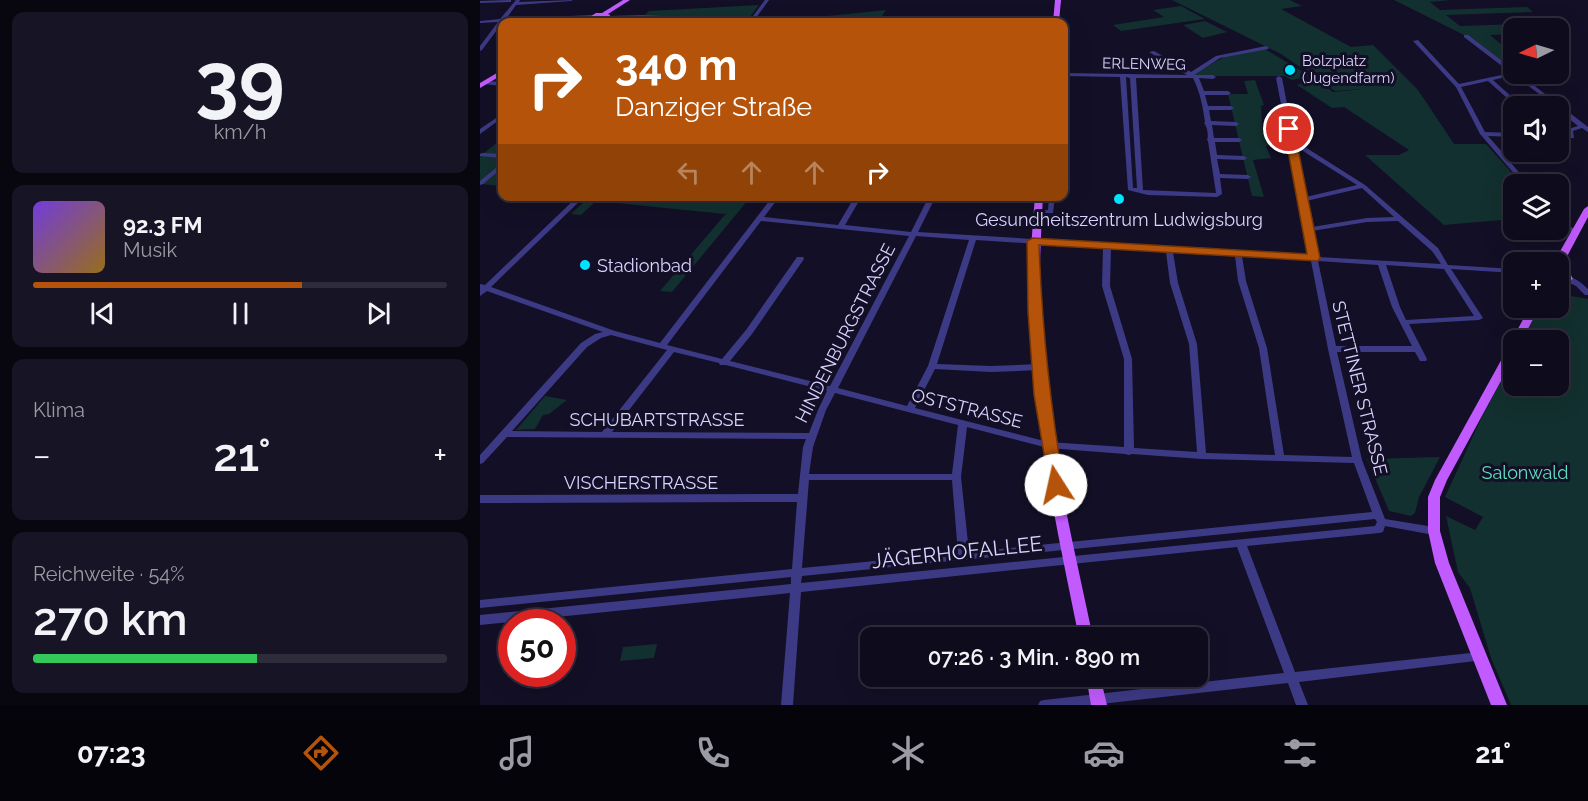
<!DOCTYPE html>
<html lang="de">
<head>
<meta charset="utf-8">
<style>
	:root { --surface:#0e0b1c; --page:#171425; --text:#f1f3f6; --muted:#9b9ba3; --line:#2e2b3b; --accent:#b45309 }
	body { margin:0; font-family:Raleway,sans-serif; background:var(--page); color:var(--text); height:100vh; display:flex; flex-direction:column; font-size:22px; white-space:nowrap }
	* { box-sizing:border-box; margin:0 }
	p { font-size:20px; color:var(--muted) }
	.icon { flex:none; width:33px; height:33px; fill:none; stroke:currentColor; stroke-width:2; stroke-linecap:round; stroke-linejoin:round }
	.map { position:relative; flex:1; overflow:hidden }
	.sheet { display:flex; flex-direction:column; gap:12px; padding:12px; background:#08060f; width:480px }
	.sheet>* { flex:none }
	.hud { position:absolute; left:18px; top:18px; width:570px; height:183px; border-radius:12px; box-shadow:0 6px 24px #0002,0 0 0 2px var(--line); background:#b45309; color:#fff; overflow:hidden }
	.needle { width:39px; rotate:265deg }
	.fabs { position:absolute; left:1023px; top:18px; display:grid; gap:12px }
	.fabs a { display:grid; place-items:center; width:66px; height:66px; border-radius:12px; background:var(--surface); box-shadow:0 6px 24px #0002,0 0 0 2px var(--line); font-size:30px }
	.speed { position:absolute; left:18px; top:609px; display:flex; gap:12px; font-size:30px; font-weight:700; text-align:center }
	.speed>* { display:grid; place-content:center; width:78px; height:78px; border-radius:50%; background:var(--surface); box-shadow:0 6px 24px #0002,0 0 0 2px var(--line); line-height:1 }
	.speed .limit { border:9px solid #d22; background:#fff; color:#111 }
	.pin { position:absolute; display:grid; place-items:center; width:51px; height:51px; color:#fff; margin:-26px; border:3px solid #fff; border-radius:50%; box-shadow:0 2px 6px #0007 }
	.me { position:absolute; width:66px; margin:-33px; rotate:350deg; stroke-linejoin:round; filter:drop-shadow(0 0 4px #0008) }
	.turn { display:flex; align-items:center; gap:21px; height:126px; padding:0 18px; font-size:27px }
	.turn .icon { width:78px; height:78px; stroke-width:2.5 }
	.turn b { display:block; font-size:42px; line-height:51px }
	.lanes { display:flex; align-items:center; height:57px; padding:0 18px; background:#0003; justify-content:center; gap:30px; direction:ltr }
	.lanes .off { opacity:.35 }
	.big { font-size:45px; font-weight:600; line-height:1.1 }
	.sheet .card { flex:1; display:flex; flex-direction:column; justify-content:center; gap:9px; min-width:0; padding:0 21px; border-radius:12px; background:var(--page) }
	.sheet .dial { align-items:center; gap:0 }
	.dial b { font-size:78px; line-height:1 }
	.song { display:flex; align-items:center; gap:18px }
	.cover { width:72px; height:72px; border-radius:9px; background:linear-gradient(135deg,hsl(260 70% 55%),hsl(40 70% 35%)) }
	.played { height:6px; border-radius:3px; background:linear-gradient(90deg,var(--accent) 65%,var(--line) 65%) }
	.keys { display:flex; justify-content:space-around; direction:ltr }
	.heat { display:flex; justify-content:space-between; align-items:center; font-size:33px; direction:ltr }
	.charge { height:9px; border-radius:4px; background:linear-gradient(90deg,#34c759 54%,var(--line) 0) }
	.trip { position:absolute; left:380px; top:627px; width:348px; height:60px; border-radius:12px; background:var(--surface); box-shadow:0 6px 24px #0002,0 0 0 2px var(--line); font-weight:600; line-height:60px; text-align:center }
	.tab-bar { display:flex; height:96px; justify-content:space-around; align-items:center; background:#06040b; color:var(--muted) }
	.tab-bar .icon { width:42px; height:42px }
	.tab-bar .on { color:var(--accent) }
	.tab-bar b { font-size:27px; color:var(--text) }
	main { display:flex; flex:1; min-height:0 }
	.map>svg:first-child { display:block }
</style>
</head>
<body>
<main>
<section class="sheet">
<div class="card dial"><b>39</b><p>km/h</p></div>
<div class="card">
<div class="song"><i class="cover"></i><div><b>92.3 FM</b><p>Musik</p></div></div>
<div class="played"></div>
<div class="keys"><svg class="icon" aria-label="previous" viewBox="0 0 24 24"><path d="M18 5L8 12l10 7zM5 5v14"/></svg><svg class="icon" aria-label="pause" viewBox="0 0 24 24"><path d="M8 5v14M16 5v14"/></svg><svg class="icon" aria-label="next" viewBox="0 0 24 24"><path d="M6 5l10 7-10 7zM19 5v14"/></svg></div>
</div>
<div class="card"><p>Klima</p>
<div class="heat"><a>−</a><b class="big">21°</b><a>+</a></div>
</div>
<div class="card"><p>Reichweite · 54%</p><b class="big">270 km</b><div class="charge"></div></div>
</section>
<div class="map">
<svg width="1108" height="705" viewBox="0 0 1108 705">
	<rect width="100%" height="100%" fill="#130f26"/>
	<path fill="#12302f" d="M692 0H810L822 6 801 9 871 47 893 45 938 90 974 144H1006L1042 184H1034L1033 219 964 225 885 155H919L929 150 864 107 852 108 817 85 822 83 821 80 832 77 853 92 883 89 855 91 801 54Z
		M914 0H971L950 2 960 10 1047 7 1053 12 966 15 980 26 1067 23 1074 28H1034L1033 34 1010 35 1033 54V56L1021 57 1026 63H1033L1034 73 986 36Z
		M279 5 267 21H263L265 22H157L169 11Z
		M701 6 725 19 641 31 633 25 684 17 673 10Z
		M406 10 398 22H283L298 21Z
		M725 21 747 32 723 38 703 25Z
		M785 49 830 76 812 80 804 76H713L712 74 750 54Z
		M775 80 784 105 781 106 783 135 787 136 791 145 786 146 791 158 773 160 784 197 772 196 748 94H768L764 81Z
		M22 139V186L0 184V156Z
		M109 197H285L281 201 258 199 268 200 192 292 180 291 249 210 245 214 116 201 101 215 91 214Z
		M1079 294 1108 299V705H1031L1011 658 990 588 978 572 966 516 995 530 1003 517 965 497 1000 421 1033 358 1034 386H1078V340H1043L1058 308H1078Z
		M65 396 87 400 69 414 63 415 55 429 36 430Z
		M960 457 939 497 935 513 931 516 909 511 887 459Z
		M177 644 174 658 140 661 143 647Z"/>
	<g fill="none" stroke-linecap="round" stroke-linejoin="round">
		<path fill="#3d3a85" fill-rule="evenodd" d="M31 0V2H29L0 3V1Z
			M36 0H40L39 2 93 0 91 1 36 5 26 19 111 15 113 16 111 17 23 22 2 50 0 51V46L18 22 0 23V21L20 19Z
			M285 0H289L273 22 162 17 128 18 126 17 128 16 162 15 270 20Z
			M984 35H988L1034 70V74H1039L1108 127V132L1102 128 1093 131 1094 138H1078V134L1088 135V129L1098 126 1078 110V106H1075L1034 75 1013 80 1042 106H1036L1008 81 981 87 1005 132 1034 133V137L1008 136 1023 153H1082V155L1080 156 1026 157 1049 184H1043L1000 134 976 87 933 41 938 40 979 84 1031 73 984 37Z
			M786 46 789 48 788 49 740 58 714 75H733L736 77 733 79 719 78 724 91H748L751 93 748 95H725L728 106H751L754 108 751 110H729L731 121 756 122 759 124 756 126 732 125 734 138H759L762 140 759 142H735L737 155 764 156 767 158 764 160 737 159 740 174 768 175 771 177 768 179 740 178 742 194 737 197 668 195 648 190 640 77 584 76V73L707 75 669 52 674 51 711 72 736 56ZM646 77 650 78 657 188H653ZM656 78H713C720 92 723 107 725 122L724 123C727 126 729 136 727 140L728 141 736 193 663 190Z
			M799 76 802 78 814 140 885 185 958 248 968 265 1034 269V273L971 269 1003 318 999 320 929 324 947 359 946 361H940L935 352H857L882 460 905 519 954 527 958 528 959 531 958 534 954 535 905 526 903 532 899 533 767 546 815 672 1000 652 1004 654 1006 657 1004 660 819 682 828 705H816L808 683 612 705H558L560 701 564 700 804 673 757 547 321 592 313 705H301L310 593 0 625V615L311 584V577L0 608V600L312 569 317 502 0 503V495L318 494 323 447 326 439 27 437 3 463 0 464V455L101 343 115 334 123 332 7 291 0 296V284L5 285 98 196H105L11 287 135 331 180 343 293 196H300L284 217 358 225 375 196H382L365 225 431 232 449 196H456L438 232 830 256 796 78ZM815 146 877 185 826 197ZM882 188 914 217 887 218 832 227 826 201ZM281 221 429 236 350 386 250 361 272 334 324 259 323 257H317L266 330 242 359 187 345ZM918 221 952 251 961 264 838 257 832 231 887 222ZM436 236 489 240 448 366 427 406 358 388ZM496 240 623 248 622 286 644 359V447L568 442 435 408 455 369 511 372 559 370 563 367 559 364 511 366 457 364ZM631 248 686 252 690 283 709 344 717 452 654 448 652 359 630 286ZM693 252 755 256 758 281 779 348 795 455 726 453 717 344 698 283ZM762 256 831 261 848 349 872 457 804 455 787 348 766 281ZM838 261 898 265 912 307 932 346H856ZM906 265 964 269 994 316 926 320 920 307ZM131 335 187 350 122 432 32 431 107 347 121 338ZM194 352 239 363 240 365H246L347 391 338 410 329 433 132 432ZM355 393 478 425 472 474H329L333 447 346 410ZM487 427 568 448 645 454 649 455 652 454 722 459 874 463 892 512 489 552 481 477ZM329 480H472L478 553 322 568ZM895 519 897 522 895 526 321 583 322 576Z
			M5 81 22 82V86L3 84 2 83Z
			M22 114V118L0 134V129Z
			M2 153 22 154V158L0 156V154Z
			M22 163V168L3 184 0 185V181Z
			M569 196H575L573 213 555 214V212L568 210Z
			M1078 218 1097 231V233H1093L1078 224Z
			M1085 277C1094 276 1102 283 1108 289V295H1105L1096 286 1085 281 1084 279Z"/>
		<path fill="#c25bff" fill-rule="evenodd" d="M143 0H150L128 14 130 15V17L120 22 106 19 116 13H122Z
			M575 0H581L579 22H573Z
			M22 70V75L0 88V83Z
			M555 196H563C561 233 559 269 560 306 562 417 590 528 613 638H599C577 529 552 418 550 306 549 270 552 233 555 196Z
			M1108 206V217L1083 264 1079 266 1090 273 1093 279 1078 286V279L1083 278 1078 274V262H1074L1104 209Z
			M1049 308H1059L1042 340H1034L1033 342 1032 340Z
			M1034 343V357L967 480 960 497V531L969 563 1027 705H1011L955 563 948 531V497L955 480 1029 346Z
			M606 676H620L627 705H611Z"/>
	</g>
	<path fill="#b45309" stroke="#753606" stroke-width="1.5" d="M809 126 814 129 840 258 838 261 559 245C562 326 570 405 584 485L582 489H570L554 395 548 312 547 241 553 238 827 254 804 129Z"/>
	<g fill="#00e5ff" stroke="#130f26" stroke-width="2">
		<circle cx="810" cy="70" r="6"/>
		<circle cx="639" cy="199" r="6"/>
		<circle cx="105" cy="265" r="6"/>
	</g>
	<g text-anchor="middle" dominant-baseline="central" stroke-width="6" stroke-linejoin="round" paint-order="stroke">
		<g font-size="15" fill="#d9d4ff" stroke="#130f26" text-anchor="start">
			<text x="822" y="61">Bolzplatz<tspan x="822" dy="17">(Jugendfarm)</tspan></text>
		</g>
		<g font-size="15" fill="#d9d4ff" stroke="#130f26">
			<text transform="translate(664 64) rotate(1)">ERLENWEG</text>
		</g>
		<g font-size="18" fill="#d9d4ff" stroke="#130f26">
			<text x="639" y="219">Gesundheitszentrum Ludwigsburg</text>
			<text x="117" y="265" text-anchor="start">Stadionbad</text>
		</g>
		<g font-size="18" fill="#d9d4ff" stroke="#130f26">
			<text transform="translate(365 333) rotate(-63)">HINDENBURGSTRASSE</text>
			<text transform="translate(880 388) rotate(76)">STETTINER STRASSE</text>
			<text transform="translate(487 408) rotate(14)">OSTSTRASSE</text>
			<text x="177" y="419">SCHUBARTSTRASSE</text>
			<text x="161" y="482">VISCHERSTRASSE</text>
		</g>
		<g font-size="18" fill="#5fe0c0" stroke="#130f26">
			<text x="1045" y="472">Salonwald</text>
		</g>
		<g font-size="21" fill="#d9d4ff" stroke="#130f26">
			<text transform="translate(477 552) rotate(-6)">JÄGERHOFALLEE</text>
		</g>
	</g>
</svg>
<div class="fabs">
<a><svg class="needle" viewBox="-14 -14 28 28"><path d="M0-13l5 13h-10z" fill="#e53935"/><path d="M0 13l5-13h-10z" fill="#9b9ba3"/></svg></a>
<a><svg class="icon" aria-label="sound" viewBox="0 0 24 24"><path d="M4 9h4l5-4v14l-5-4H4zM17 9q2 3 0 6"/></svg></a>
<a><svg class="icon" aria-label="layers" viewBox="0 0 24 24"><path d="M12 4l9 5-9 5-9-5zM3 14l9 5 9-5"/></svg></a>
<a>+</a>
<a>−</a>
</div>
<div class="speed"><div class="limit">50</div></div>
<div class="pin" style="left:809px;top:129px;background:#d93025"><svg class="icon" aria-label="arrive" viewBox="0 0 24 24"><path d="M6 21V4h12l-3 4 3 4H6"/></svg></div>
<svg class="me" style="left:576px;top:485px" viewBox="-20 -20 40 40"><circle r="19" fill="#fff"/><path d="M0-13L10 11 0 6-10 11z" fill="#b45309"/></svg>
<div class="trip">07:26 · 3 Min. · 890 m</div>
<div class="hud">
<div class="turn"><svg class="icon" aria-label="right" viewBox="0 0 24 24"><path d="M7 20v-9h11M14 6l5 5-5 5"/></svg><div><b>340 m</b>Danziger Straße</div></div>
<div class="lanes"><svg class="icon off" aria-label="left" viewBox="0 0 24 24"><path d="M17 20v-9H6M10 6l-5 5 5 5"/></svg><svg class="icon off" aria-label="ahead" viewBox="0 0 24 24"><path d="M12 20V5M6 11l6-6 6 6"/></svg><svg class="icon off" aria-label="ahead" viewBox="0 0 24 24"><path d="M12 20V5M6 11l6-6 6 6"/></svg><svg class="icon" aria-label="right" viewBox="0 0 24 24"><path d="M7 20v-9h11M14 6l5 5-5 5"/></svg></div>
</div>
</div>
</main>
<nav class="tab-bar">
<b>07:23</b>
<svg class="icon on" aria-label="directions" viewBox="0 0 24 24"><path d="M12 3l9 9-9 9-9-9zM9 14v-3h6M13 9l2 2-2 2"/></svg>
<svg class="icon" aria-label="music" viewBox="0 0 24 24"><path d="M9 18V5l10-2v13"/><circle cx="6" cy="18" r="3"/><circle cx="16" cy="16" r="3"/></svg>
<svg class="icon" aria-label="phone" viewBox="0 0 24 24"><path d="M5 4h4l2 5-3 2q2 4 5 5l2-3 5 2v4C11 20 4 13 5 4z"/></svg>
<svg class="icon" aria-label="climate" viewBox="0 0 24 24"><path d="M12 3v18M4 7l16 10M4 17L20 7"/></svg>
<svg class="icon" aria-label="car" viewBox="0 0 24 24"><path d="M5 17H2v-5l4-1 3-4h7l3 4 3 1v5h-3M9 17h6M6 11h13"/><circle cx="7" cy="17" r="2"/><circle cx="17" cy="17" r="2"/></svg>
<svg class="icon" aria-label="filters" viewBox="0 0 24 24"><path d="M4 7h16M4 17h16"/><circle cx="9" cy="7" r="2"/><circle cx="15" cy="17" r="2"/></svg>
<b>21°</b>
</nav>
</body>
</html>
